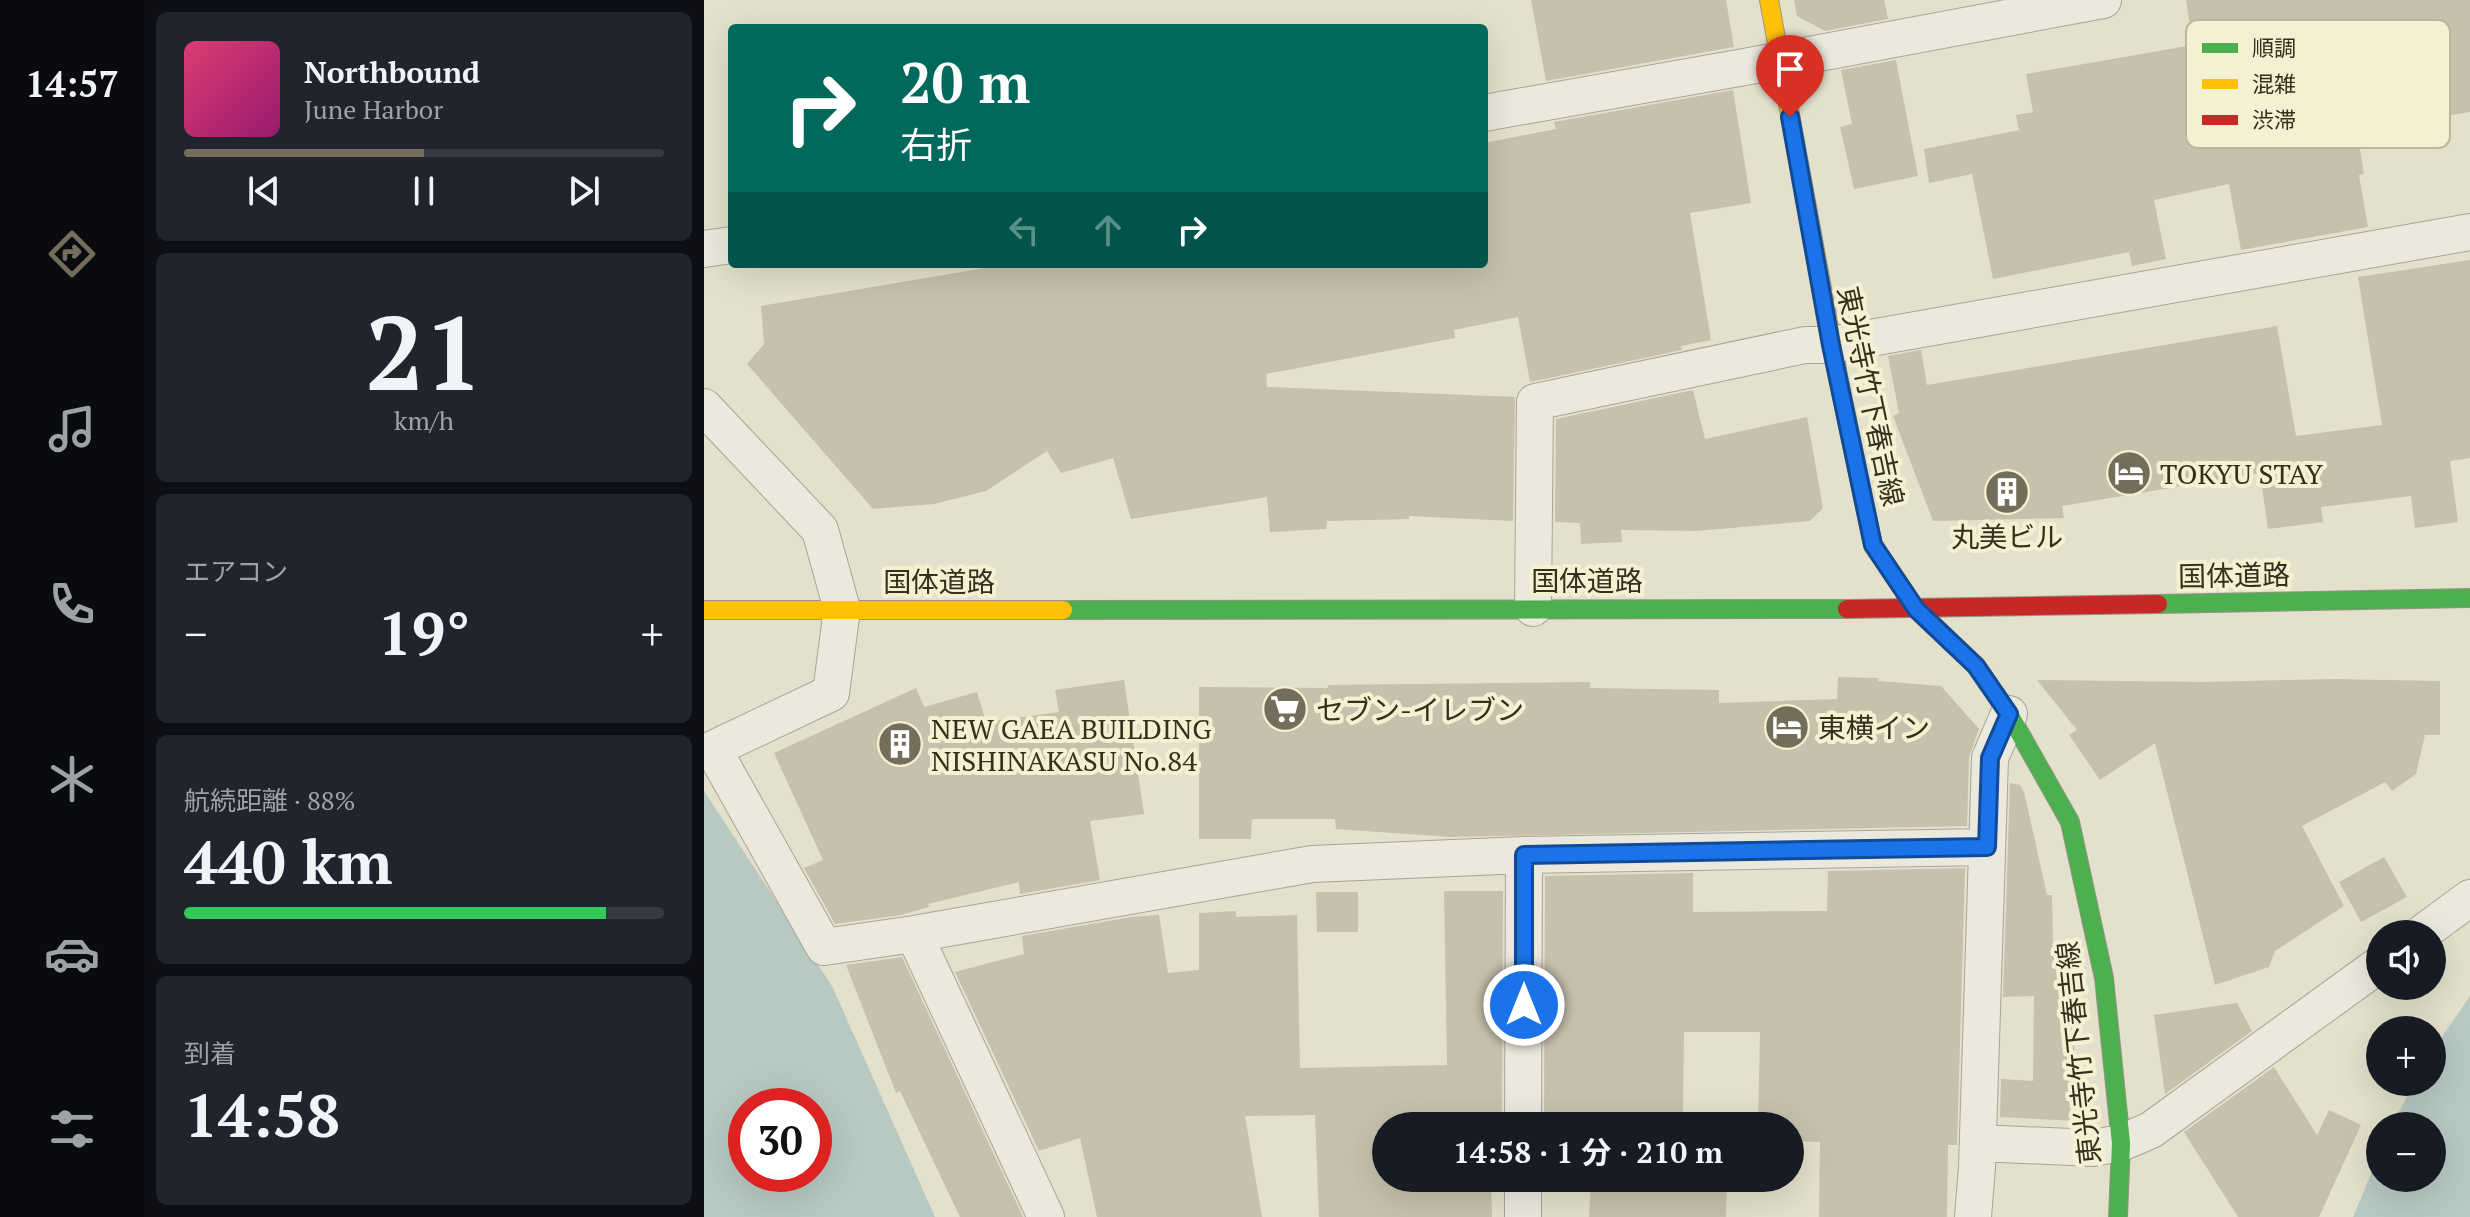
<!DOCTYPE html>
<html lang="ja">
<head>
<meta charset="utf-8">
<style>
	:root { --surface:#171b24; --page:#20242c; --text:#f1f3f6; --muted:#9ea1a6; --line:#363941; --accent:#736d5b }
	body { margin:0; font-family:"PT Serif","Noto Sans JP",serif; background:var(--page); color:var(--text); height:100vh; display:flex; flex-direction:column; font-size:30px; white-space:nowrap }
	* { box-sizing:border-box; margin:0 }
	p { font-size:26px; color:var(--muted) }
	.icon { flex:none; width:44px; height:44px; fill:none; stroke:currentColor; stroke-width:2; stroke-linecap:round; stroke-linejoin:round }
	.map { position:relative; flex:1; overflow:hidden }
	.details { display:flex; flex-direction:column; gap:12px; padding:12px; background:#0d0f14; width:560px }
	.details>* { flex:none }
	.top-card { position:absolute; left:24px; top:24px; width:760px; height:244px; border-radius:8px; box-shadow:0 8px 32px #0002; background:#00695c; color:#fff; overflow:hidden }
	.fabs { position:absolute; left:1662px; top:920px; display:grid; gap:16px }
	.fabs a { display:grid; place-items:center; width:80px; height:80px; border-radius:50%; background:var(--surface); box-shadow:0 8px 32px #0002; font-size:40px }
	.speed { position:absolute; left:24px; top:1088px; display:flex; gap:16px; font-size:40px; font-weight:700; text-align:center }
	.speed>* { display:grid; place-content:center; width:104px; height:104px; border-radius:50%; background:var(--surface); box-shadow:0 8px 32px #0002; line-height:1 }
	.speed .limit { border:12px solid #d22; background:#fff; color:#111 }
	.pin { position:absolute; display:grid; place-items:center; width:68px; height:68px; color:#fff; margin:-82px -34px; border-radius:50% 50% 50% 0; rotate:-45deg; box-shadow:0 0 8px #0007 }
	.pin .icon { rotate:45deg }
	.me { position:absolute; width:88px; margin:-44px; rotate:0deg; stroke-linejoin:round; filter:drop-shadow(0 0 6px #0008) }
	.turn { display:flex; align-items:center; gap:28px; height:168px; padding:0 40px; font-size:36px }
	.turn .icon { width:104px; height:104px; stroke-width:2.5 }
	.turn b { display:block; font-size:56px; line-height:68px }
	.lanes { display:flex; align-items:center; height:76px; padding:0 40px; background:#0003; justify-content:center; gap:40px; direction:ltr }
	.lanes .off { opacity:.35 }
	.big { font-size:60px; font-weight:700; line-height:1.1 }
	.details .widget { flex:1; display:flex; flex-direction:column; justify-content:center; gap:12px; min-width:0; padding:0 28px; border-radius:12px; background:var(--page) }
	.details .dial { align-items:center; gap:0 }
	.dial b { font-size:104px; line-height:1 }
	.song { display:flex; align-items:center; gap:24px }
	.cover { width:96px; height:96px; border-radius:12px; background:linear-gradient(135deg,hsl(340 70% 55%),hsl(320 70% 35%)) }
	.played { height:8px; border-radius:4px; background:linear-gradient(90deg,var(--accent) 50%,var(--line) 50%) }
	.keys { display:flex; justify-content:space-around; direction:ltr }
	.heat { display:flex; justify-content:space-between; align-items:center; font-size:44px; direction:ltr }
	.charge { height:12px; border-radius:6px; background:linear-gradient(90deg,#34c759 88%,var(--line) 0) }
	.trip { position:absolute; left:668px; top:1112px; width:432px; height:80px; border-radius:40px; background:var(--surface); box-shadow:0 8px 32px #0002; font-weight:700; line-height:80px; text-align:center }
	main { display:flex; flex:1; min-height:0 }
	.menu { display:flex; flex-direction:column; width:144px; justify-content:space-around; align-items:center; background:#090b0e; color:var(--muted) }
	.menu .icon { width:56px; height:56px }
	.menu .selected { color:var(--accent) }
	.menu b { font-size:36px; color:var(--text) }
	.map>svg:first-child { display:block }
</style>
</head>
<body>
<main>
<nav class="menu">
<b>14:57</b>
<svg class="icon selected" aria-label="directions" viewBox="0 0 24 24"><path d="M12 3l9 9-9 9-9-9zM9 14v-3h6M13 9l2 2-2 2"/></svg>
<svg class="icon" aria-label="music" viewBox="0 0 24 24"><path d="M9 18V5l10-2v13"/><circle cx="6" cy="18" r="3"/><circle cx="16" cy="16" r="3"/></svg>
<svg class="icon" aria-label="phone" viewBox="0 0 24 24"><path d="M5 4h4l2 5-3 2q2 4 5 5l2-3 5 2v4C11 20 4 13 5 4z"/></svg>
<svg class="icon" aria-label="climate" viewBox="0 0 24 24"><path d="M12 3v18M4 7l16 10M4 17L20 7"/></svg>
<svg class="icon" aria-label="car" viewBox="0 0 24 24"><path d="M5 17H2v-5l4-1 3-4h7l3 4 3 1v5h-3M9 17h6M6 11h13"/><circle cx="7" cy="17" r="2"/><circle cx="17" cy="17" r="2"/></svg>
<svg class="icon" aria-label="filters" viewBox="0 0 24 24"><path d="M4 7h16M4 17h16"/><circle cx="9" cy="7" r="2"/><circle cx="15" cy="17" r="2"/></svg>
</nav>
<section class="details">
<div class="widget">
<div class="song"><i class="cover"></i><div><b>Northbound</b><p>June Harbor</p></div></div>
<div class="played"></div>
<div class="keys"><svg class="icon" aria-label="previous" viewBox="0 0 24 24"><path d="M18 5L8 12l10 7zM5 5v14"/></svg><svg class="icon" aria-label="pause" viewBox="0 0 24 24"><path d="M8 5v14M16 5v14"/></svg><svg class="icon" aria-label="next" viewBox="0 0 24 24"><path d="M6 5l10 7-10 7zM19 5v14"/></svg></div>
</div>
<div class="widget dial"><b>21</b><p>km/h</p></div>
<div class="widget"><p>エアコン</p>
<div class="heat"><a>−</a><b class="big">19°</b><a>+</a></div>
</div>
<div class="widget"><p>航続距離 · 88%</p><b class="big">440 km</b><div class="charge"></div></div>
<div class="widget"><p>到着</p><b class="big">14:58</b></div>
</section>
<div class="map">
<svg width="1766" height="1217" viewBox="0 0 1766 1217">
	<rect width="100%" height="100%" fill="#e3e0cc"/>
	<path fill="#b8c9c2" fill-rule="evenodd" d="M0 791 128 986 231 1217H0ZM42 1106H110V1174H42Z
		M1766 996V1217H1649L1676 1152V1178H1728V1126H1687L1711 1082H1728V1051Z"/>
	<path fill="#c6c0ad" d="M827 0H1022L1030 47 842 81Z
		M1090 0H1180L1184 19 1121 31 1093 16Z
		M1482 0H1766V112L1653 131 1660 174 1655 175 1664 227 1537 250 1525 184 1450 200 1462 259 1428 266 1425 252 1289 279 1268 174 1225 183 1220 149 1315 130 1312 115 1329 112 1322 74 1489 45Z
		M1192 60 1214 176 1150 189 1136 127 1148 124 1137 70Z
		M1029 90 1047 203 986 213 1007 340 977 346 978 350 826 382 814 317 750 330 751 338 562 374 563 387 811 397 809 521 705 516V519L623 521 622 529 566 532 563 497 427 519 409 458 357 473 343 451 282 491 230 504 169 509 43 364 60 344 57 306 304 264H780V143L852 129 850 122Z
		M1766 260V458L1746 461 1754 522 1711 528 1707 496 1617 507 1619 522 1564 529 1556 473 1358 506 1360 518 1229 521 1189 416 1195 413 1184 356 1217 350 1223 385 1573 326 1592 436 1678 425 1654 277Z
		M989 390 1001 439 1103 417 1119 508 1106 521 992 531 917 530 918 542 877 544 876 523 851 522 852 419Z
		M1134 677 1174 678V681L1237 686 1275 729 1265 757 1263 826 747 837 632 829 631 819H548L547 839H495V687L624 688V685L886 682V688L1015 690V703L1133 699Z
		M1628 679 1736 681V735H1721L1712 774 1688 791 1681 782 1598 826 1640 906 1571 951 1565 967 1511 985 1451 743 1396 780 1365 735 1373 730 1333 680 1500 682Z
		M420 680 440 814 386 821 396 880 316 894 315 882 224 904 225 907 197 915 131 924 100 868 119 860 70 753 212 688 220 707 273 692 282 722 355 712 351 690Z
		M1306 783 1316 785 1320 792 1343 895H1348L1349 950 1362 949 1364 1005H1371L1370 1064H1374L1372 1121 1296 1117 1297 1079 1329 1081 1330 996 1299 997Z
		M1680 857 1703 897 1657 922 1635 882Z
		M1261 868 1253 1145H1244L1243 1217H1115L1116 1142 1086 1141V1126H1054L1056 1032H980L979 1113H987L988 1126H840L841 876 989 873V912L1123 911 1124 871Z
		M740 891H799L798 1126H682V1178H787L788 1217H615L611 1115 541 1116 558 1217H393L376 1138 335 1151 251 972 320 954 318 936 427 917 455 915 464 973 495 970V913L532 911V917L593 915 596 1068 743 1065Z
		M612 892H654V932H613Z
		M198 957 319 1217H256L196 1091 192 1093 142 965Z
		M1533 1003 1548 1031 1461 1094 1450 1015Z
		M1570 1067 1613 1135 1625 1110 1657 1125 1615 1217H1534L1480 1132Z
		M887 1178 1023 1179 1022 1217H885Z"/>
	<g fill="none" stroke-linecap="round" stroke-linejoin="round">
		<g stroke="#a8a596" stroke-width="38">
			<path id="street" d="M780 113 1046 66 1399 0
				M0 249 28 245
				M0 407 116 530 138 609 127 693 9 749 120 947 210 934 342 1217
				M829 608 831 402 1101 345H1127L1766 232
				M210 934 608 864 820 855 1283 847
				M1717 934 1766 898
				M819 1126 820 855
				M1274 1143 1389 1148 1417 1143 1447 1130 1676 964
				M819 1217V1178
				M1269 1217 1273 1167 1286 758 1305 714"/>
		</g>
		<g stroke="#989486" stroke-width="20">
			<path id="fast" d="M1135 381 1169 545 1212 609 1272 666 1305 714 1366 822 1400 978 1417 1143 1414 1217
				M1454 604 1766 598
				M359 610 1143 609"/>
		</g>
		<g stroke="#989486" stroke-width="20">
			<path id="slow" d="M1065 0 1135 381
				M0 610H359"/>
		</g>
		<g stroke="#989486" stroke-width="20">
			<path id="jam" d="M1143 609 1454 604"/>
		</g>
		<use href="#street" stroke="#ebe9de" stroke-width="36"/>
		<use href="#fast" stroke="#4caf50" stroke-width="18"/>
		<use href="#slow" stroke="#ffc107" stroke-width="18"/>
		<use href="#jam" stroke="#c62828" stroke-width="18"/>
	</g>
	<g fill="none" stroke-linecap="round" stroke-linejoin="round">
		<g stroke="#114b97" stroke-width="20">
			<path id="route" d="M820 1005V855L1283 847 1286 758 1305 714 1272 666 1212 609 1169 545 1127 345 1086 117"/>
		</g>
		<use href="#route" stroke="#1a73e8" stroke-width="14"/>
	</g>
	<defs>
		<g id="hotel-disc" transform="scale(2.3)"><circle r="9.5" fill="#736d5b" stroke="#f4f1d2"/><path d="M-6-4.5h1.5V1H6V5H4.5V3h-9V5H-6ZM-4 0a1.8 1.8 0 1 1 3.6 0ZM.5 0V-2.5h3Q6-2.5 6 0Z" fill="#fff"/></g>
		<g id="building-disc" transform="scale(2.3)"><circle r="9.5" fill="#736d5b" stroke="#f4f1d2"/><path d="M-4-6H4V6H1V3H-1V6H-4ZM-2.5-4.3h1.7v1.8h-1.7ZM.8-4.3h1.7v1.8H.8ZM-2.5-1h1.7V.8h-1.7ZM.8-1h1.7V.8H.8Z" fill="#fff"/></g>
		<g id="supermarket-disc" transform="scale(2.3)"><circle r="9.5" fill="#736d5b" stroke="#f4f1d2"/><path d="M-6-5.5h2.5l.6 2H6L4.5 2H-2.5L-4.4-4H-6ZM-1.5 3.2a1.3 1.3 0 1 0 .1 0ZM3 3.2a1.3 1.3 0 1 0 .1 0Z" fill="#fff"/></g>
	</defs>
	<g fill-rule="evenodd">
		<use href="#hotel-disc" x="1425" y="473"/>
		<use href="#building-disc" x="1303" y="492"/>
		<use href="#supermarket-disc" x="581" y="709"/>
		<use href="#hotel-disc" x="1083" y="727"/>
		<use href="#building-disc" x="196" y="744"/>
	</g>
	<g text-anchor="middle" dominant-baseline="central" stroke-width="8" stroke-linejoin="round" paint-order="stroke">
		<g font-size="28" fill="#362f1e" stroke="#f4f1d2">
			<text transform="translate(1167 396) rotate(78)">東光寺竹下春吉線</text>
			<text transform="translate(1530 575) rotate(-1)">国体道路</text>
			<text x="883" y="580">国体道路</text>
			<text x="235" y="581">国体道路</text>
			<text transform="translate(1374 1053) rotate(-96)">東光寺竹下春吉線</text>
		</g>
		<g font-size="28" fill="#362f1e" stroke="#f4f1d2" text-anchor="start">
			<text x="1456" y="473">TOKYU STAY</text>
			<text x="1303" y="536" text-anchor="middle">丸美ビル</text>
			<text x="612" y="709">セブン-イレブン</text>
			<text x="1114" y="727">東横イン</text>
			<text x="227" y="728">NEW GAEA BUILDING<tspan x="227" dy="32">NISHINAKASU No.84</tspan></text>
		</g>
	</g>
	<rect x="1482" y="20" width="264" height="128" rx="12" fill="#f4f1d2" stroke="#bbb79c" stroke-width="2"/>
	<rect x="1498" y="43" width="36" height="10" fill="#4caf50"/>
	<rect x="1498" y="79" width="36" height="10" fill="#ffc107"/>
	<rect x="1498" y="115" width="36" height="10" fill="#c62828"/>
	<g font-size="22" fill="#362f1e">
		<text x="1548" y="56">順調</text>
		<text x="1548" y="92">混雑</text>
		<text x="1548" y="128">渋滞</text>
	</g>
</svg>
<div class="fabs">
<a><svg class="icon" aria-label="sound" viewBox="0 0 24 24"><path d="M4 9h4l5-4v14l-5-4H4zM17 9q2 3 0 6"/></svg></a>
<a>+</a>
<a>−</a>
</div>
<div class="speed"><div class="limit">30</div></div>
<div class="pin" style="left:1086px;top:117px;background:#d93025"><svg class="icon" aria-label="arrive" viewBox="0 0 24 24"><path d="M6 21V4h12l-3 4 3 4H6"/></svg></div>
<svg class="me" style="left:820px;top:1005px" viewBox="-20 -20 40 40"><circle r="17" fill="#1a73e8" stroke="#fff" stroke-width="3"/><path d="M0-11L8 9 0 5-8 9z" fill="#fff"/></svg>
<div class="trip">14:58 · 1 分 · 210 m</div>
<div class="top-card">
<div class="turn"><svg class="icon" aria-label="right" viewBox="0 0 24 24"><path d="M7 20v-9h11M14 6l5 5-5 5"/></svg><div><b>20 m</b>右折</div></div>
<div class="lanes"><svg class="icon off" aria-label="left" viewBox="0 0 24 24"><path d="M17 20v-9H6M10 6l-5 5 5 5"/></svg><svg class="icon off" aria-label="ahead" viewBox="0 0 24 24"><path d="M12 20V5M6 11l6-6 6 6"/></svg><svg class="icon" aria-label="right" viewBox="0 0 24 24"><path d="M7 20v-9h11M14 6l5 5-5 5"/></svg></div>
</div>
</div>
</main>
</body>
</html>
